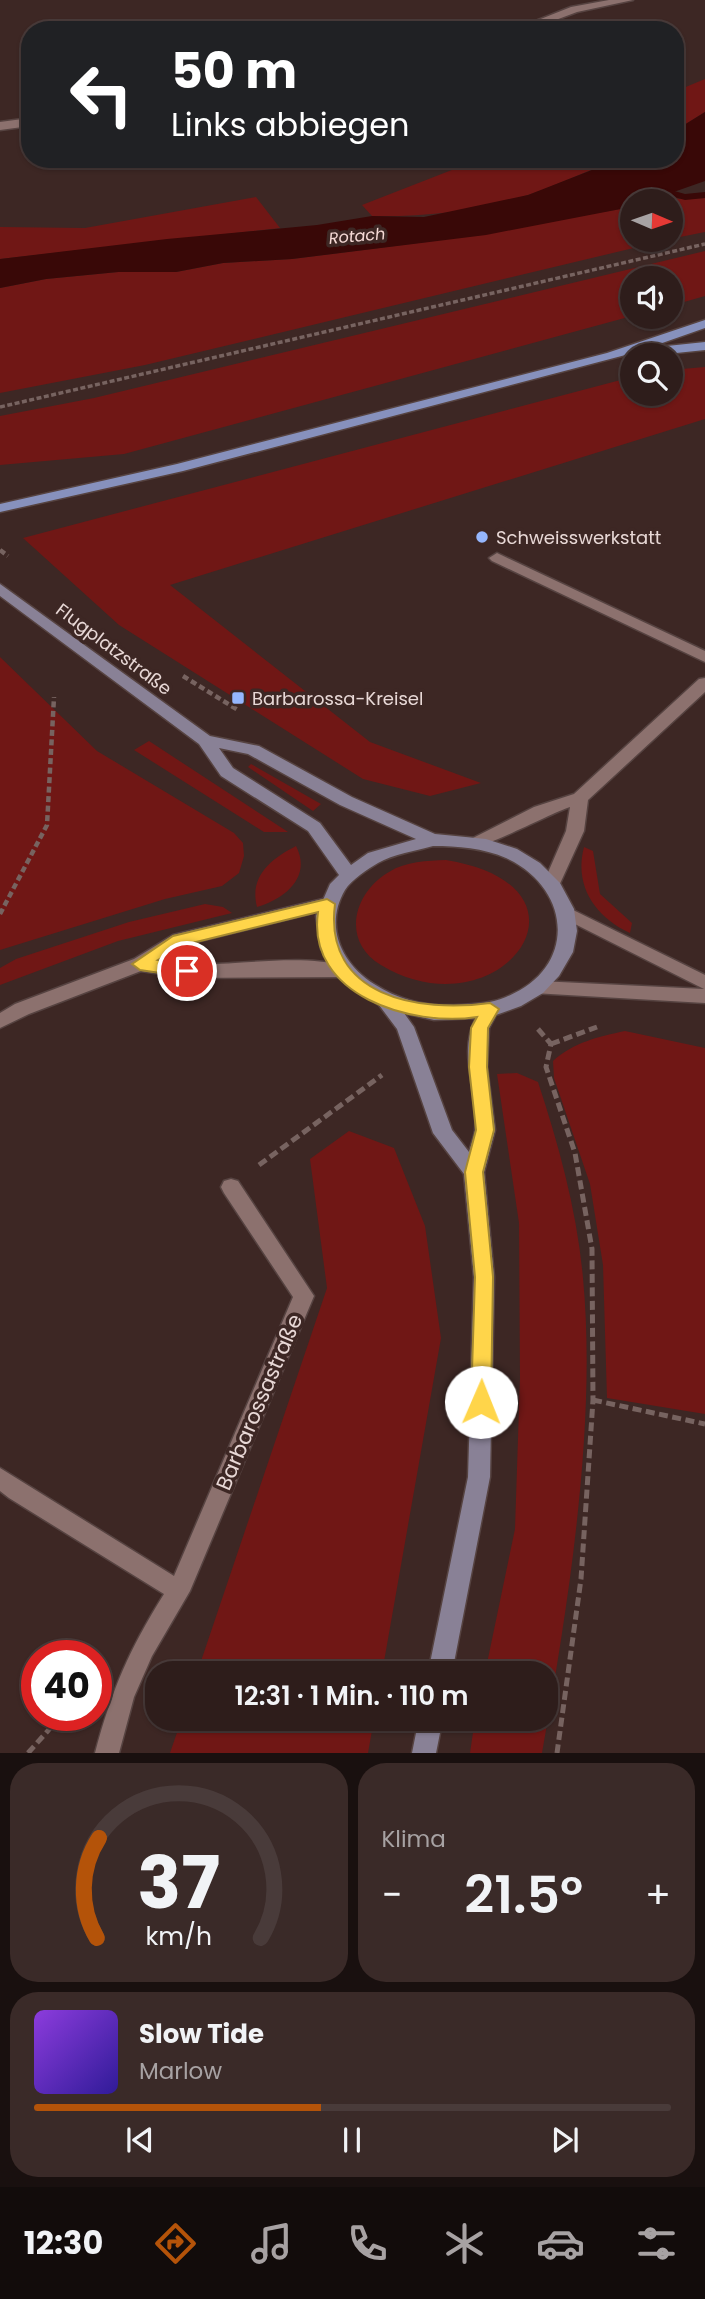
<!DOCTYPE html>
<html lang="de">
<head>
<meta charset="utf-8">
<style>
	:root { --surface:#2e1d1b; --page:#3a2a28; --text:#f1f3f6; --muted:#a7a2a3; --line:#493b3a; --accent:#b45309 }
	body { margin:0; font-family:Poppins,sans-serif; background:var(--page); color:var(--text); height:100vh; display:flex; flex-direction:column; font-size:26px; white-space:nowrap }
	* { box-sizing:border-box; margin:0 }
	p { font-size:23px; color:var(--muted) }
	.icon { flex:none; width:38px; height:38px; fill:none; stroke:currentColor; stroke-width:2; stroke-linecap:round; stroke-linejoin:round }
	.map { position:relative; height:1753px; overflow:hidden }
	.sheet { display:flex; flex-direction:column; gap:10px; padding:10px; background:#19100f; flex:1 }
	.sheet>* { flex:none }
	.hud { position:absolute; left:21px; top:21px; width:663px; height:147px; border-radius:28px; box-shadow:0 2px 5px #0004,0 0 0 2px var(--line); background:#202124; color:#fff; overflow:hidden }
	.needle { width:46px; rotate:92deg }
	.tools { position:absolute; left:620px; top:189px; display:grid; gap:14px }
	.tools a { display:grid; place-items:center; width:63px; height:63px; border-radius:50%; background:var(--surface); box-shadow:0 2px 5px #0004,0 0 0 2px var(--line); font-size:35px }
	.speed { position:absolute; left:21px; top:1640px; display:flex; gap:14px; font-size:35px; font-weight:700; text-align:center }
	.speed>* { display:grid; place-content:center; width:91px; height:91px; border-radius:50%; background:var(--surface); box-shadow:0 2px 5px #0004,0 0 0 2px var(--line); line-height:1 }
	.speed .limit { border:10px solid #d22; background:#fff; color:#111 }
	.pin { position:absolute; display:grid; place-items:center; width:60px; height:60px; color:#fff; margin:-30px; border:4px solid #fff; border-radius:50%; box-shadow:0 2px 7px #0007 }
	.me { position:absolute; width:77px; margin:-38px; rotate:1deg; stroke-linejoin:round; filter:drop-shadow(0 0 5px #0008) }
	.turn { display:flex; align-items:center; gap:24px; height:147px; padding:0 35px; font-size:32px }
	.turn .icon { width:91px; height:91px; stroke-width:2.5 }
	.turn b { display:block; font-size:49px; line-height:60px }
	.big { font-size:52px; font-weight:600; line-height:1.1 }
	.sheet .card { flex:1; display:flex; flex-direction:column; justify-content:center; gap:10px; min-width:0; padding:0 24px; border-radius:28px; background:var(--page) }
	.sheet .dial { align-items:center; gap:0 }
	.dial svg { height:182px; overflow:visible; fill:none; stroke:var(--line); stroke-width:7; stroke-linecap:round; text-anchor:middle }
	.dial text { fill:var(--text); stroke:none }
	.song { display:flex; align-items:center; gap:21px }
	.cover { width:84px; height:84px; border-radius:10px; background:linear-gradient(135deg,hsl(270 70% 55%),hsl(250 70% 35%)) }
	.played { height:7px; border-radius:4px; background:linear-gradient(90deg,var(--accent) 45%,var(--line) 45%) }
	.keys { display:flex; justify-content:space-around; direction:ltr }
	.heat { display:flex; justify-content:space-between; align-items:center; font-size:38px; direction:ltr }
	.sheet .tiles { flex:1; display:grid; gap:10px; grid-template-columns:1fr 1fr }
	.card:last-child { grid-column:span 2 }
	.trip { position:absolute; left:145px; top:1661px; width:413px; height:70px; border-radius:28px; background:var(--surface); box-shadow:0 2px 5px #0004,0 0 0 2px var(--line); font-weight:600; line-height:70px; text-align:center }
	.tab-bar { display:flex; height:112px; justify-content:space-around; align-items:center; background:#120c0b; color:var(--muted) }
	.tab-bar .icon { width:49px; height:49px }
	.tab-bar .current { color:var(--accent) }
	.tab-bar b { font-size:32px; color:var(--text) }
	.map>svg:first-child { display:block }
</style>
</head>
<body>
<div class="map">
<svg width="705" height="1753" viewBox="0 0 705 1753">
	<rect width="100%" height="100%" fill="#3d2724"/>
	<path fill="#701715" d="M705 79V112L676 130V91Z
		M480 159H620C589 169 559 185 528 195 476 211 426 217 372 216L362 205Z
		M668 195 679 199 705 198V232L670 239V201H648Z
		M256 197 280 228 0 259V227L85 228Z
		M632 207V240H667L145 365 0 393V288L46 279 118 272H176L223 263 292 259 426 242Z
		M705 251V296L670 306V278H632V316L124 454 0 465V416L94 398Z
		M705 367V419L170 585 370 742 481 783 430 796 363 779 119 625 23 538 632 377V394H670V370Z
		M0 657 97 751 234 833 243 843 244 856 239 873 222 886 165 899 0 950Z
		M149 741 288 832H264L134 750Z
		M251 764 321 804 313 811 248 767Z
		M296 846C312 877 285 899 257 907 249 876 271 859 296 846Z
		M584 847 593 851 600 894 632 923 630 933C594 916 574 885 584 847Z
		M446 860C611 887 499 1036 381 965 341 941 353 893 389 872 406 861 427 861 446 860Z
		M205 904 223 907 232 913 118 941 0 985V968L16 959 129 922Z
		M625 1031 705 1048V1414L607 1398 603 1265 590 1184 554 1078 553 1061C574 1042 598 1037 625 1031Z
		M517 1073 538 1082C559 1146 577 1211 583 1278 597 1426 568 1606 542 1753H470L475 1719 546 1718V1673H485L515 1529 520 1378 519 1223 497 1074Z
		M349 1131 394 1148 425 1226 441 1338 382 1673H197L327 1288 310 1159Z
		M182 1718H374V1719L368 1753H170Z"/>
	<path fill="#390807" d="M705 112V181L648 201H632L631 207 486 235 292 259 223 263 176 272H118L46 279 0 288V259L167 239 317 225 372 216 424 217 528 195 620 159H676V130Z"/>
	<g fill="none" stroke-linecap="round" stroke-linejoin="round">
		<path fill="#390807" fill-rule="evenodd" d="M653 185 685 194 705 192V198L685 200 649 190 647 188Z"/>
		<g stroke="#564341" stroke-width="3">
			<path id="lane" d="M497 553 705 651V662L492 561 489 558Z"/>
		</g>
		<g stroke="#564341" stroke-width="3">
			<path id="street" d="M609 0H633L577 12 529 30H513L571 7Z
				M30 118V126L0 130V122Z
				M705 678V692L588 800 584 831 558 888 552 890 543 884 566 831 570 807C551 813 482 850 471 847L468 843 471 839 534 807 574 794 699 679Z
				M327 898 336 904 333 908 184 945 159 961C221 972 290 950 349 967L352 972 349 977 189 978 141 971 29 1014 0 1028V1013L15 1004 134 959 173 935Z
				M567 907 705 975V1003L533 993 530 988 533 983 539 981 704 989 561 917 558 913Z
				M231 1179 238 1181 314 1296 190 1591 152 1656 134 1697 119 1753H95C112 1689 129 1650 164 1594L9 1498 0 1491V1468L174 1576 293 1297 224 1193 221 1187 224 1181Z"/>
		</g>
		<g stroke="#564341" stroke-width="3">
			<path id="secondary" d="M0 584 210 736 259 746 352 797 435 834 486 839 517 849 540 863 560 883 574 909 577 931 573 952 559 976 543 993 521 1006 496 1015 489 1028 487 1067 495 1130 484 1172 494 1277 490 1477 452 1673H428L468 1477 474 1277 464 1174 433 1133 397 1029 379 1005 346 983 321 949 316 916 330 884 339 875 308 831 221 776 199 744 0 596ZM219 748 248 754 340 805 416 839 368 853 351 865 320 823 233 768ZM433 846C458 846 483 848 506 858 573 889 577 969 506 997 490 1004 475 1004 459 1005 427 1007 401 1001 374 984 341 963 324 926 345 890 351 880 368 869 378 863 393 854 416 851 433 846ZM404 1013 434 1020 476 1018C457 1053 479 1094 475 1131 474 1138 471 1145 469 1152L452 1130 414 1027Z
				M419 1718H443L436 1753H412Z"/>
		</g>
		<g stroke="#564341" stroke-width="3">
			<path id="primary" d="M705 320V328L648 348 705 342V350L657 355 633 353 183 471 0 512V504L177 464 607 353Z"/>
		</g>
		<path stroke="#776360" stroke-width="3.5" stroke-dasharray="5 2.5" stroke-linecap="butt" d="M0 407 705 244"/>
		<path stroke="#776360" stroke-width="4.5" stroke-dasharray="6 3.5" stroke-linecap="butt" d="M0 550 8 556
			M183 676 238 710
			M0 914 47 825 54 697"/>
		<path stroke="#776360" stroke-width="5" stroke-dasharray="9 4.5" stroke-linecap="butt" d="M538 1029 551 1044 546 1067 575 1153 592 1249 593 1400 581 1579 557 1753
			M551 1044 597 1027
			M259 1165 382 1075
			M593 1400 705 1424
			M28 1753 62 1715"/>
		<use href="#lane" fill="#8c716e" fill-rule="evenodd"/>
		<use href="#street" fill="#8c716e" fill-rule="evenodd"/>
		<use href="#secondary" fill="#898196" fill-rule="evenodd"/>
		<use href="#primary" fill="#8791bd" fill-rule="evenodd"/>
	</g>
	<path fill="#ffd54a" stroke="#a68a30" stroke-width="2" d="M327 899 335 904C323 997 419 1013 490 1003L499 1009 488 1028 487 1067 494 1130 483 1172 493 1277 491 1402 488 1408H474L471 1402 475 1277 465 1172 476 1130 469 1067 471 1028 477 1017C412 1027 306 996 318 912L184 945 158 960 193 967 196 971 187 977 140 970 132 964 173 936Z"/>
	<g fill="#95b6fd" stroke="#3d2724" stroke-width="2.5">
		<circle cx="482" cy="537" r="7"/>
		<rect x="231" y="691" width="14" height="14" rx="3.5"/>
	</g>
	<g text-anchor="middle" dominant-baseline="central" stroke-width="7" stroke-linejoin="round" paint-order="stroke">
		<g font-size="16" font-style="italic" fill="#f6dad6" stroke="#3d2724">
			<text transform="translate(357 236) rotate(-5)">Rotach</text>
		</g>
		<g font-size="18" fill="#e8d8d6" stroke="#3d2724" text-anchor="start">
			<text x="496" y="537">Schweisswerkstatt</text>
			<text x="252" y="698">Barbarossa-Kreisel</text>
		</g>
		<g font-size="18" fill="#e8d8d6" stroke="#3d2724">
			<text transform="translate(114 649) rotate(37)">Flugplatzstraße</text>
		</g>
		<g font-size="21" fill="#e8d8d6" stroke="#3d2724">
			<text transform="translate(259 1402) rotate(-67)">Barbarossastraße</text>
		</g>
	</g>
</svg>
<div class="tools">
<a><svg class="needle" viewBox="-14 -14 28 28"><path d="M0-13l5 13h-10z" fill="#e53935"/><path d="M0 13l5-13h-10z" fill="#a7a2a3"/></svg></a>
<a><svg class="icon" aria-label="sound" viewBox="0 0 24 24"><path d="M4 9h4l5-4v14l-5-4H4zM17 9q2 3 0 6"/></svg></a>
<a><svg class="icon" aria-label="search" viewBox="0 0 24 24"><circle cx="10" cy="10" r="6"/><path d="M15 15l6 6"/></svg></a>
</div>
<div class="speed"><div class="limit">40</div></div>
<div class="pin" style="left:187px;top:971px;background:#d93025"><svg class="icon" aria-label="arrive" viewBox="0 0 24 24"><path d="M6 21V4h12l-3 4 3 4H6"/></svg></div>
<svg class="me" style="left:481px;top:1402px" viewBox="-20 -20 40 40"><circle r="19" fill="#fff"/><path d="M0-13L10 11 0 6-10 11z" fill="#ffd54a"/></svg>
<div class="trip">12:31 · 1 Min. · 110 m</div>
<div class="hud">
<div class="turn"><svg class="icon" aria-label="left" viewBox="0 0 24 24"><path d="M17 20v-9H6M10 6l-5 5 5 5"/></svg><div><b>50 m</b>Links abbiegen</div></div>
</div>
</div>
<section class="sheet">
<div class="tiles">
<div class="card dial"><svg viewBox="0 0 100 80">
<path d="M14 69A42 42 0 1 1 86 69"/>
<path d="M14 69A42 42 0 0 1 15 25" stroke="#b45309"/>
<text x="50" y="56" font-size="32" font-weight="700">37</text>
<text x="50" y="72" font-size="11">km/h</text>
</svg></div>
<div class="card"><p>Klima</p>
<div class="heat"><a>−</a><b class="big">21.5°</b><a>+</a></div>
</div>
<div class="card">
<div class="song"><i class="cover"></i><div><b>Slow Tide</b><p>Marlow</p></div></div>
<div class="played"></div>
<div class="keys"><svg class="icon" aria-label="previous" viewBox="0 0 24 24"><path d="M18 5L8 12l10 7zM5 5v14"/></svg><svg class="icon" aria-label="pause" viewBox="0 0 24 24"><path d="M8 5v14M16 5v14"/></svg><svg class="icon" aria-label="next" viewBox="0 0 24 24"><path d="M6 5l10 7-10 7zM19 5v14"/></svg></div>
</div>
</div>
</section>
<nav class="tab-bar">
<b>12:30</b>
<svg class="icon current" aria-label="directions" viewBox="0 0 24 24"><path d="M12 3l9 9-9 9-9-9zM9 14v-3h6M13 9l2 2-2 2"/></svg>
<svg class="icon" aria-label="music" viewBox="0 0 24 24"><path d="M9 18V5l10-2v13"/><circle cx="6" cy="18" r="3"/><circle cx="16" cy="16" r="3"/></svg>
<svg class="icon" aria-label="phone" viewBox="0 0 24 24"><path d="M5 4h4l2 5-3 2q2 4 5 5l2-3 5 2v4C11 20 4 13 5 4z"/></svg>
<svg class="icon" aria-label="climate" viewBox="0 0 24 24"><path d="M12 3v18M4 7l16 10M4 17L20 7"/></svg>
<svg class="icon" aria-label="car" viewBox="0 0 24 24"><path d="M5 17H2v-5l4-1 3-4h7l3 4 3 1v5h-3M9 17h6M6 11h13"/><circle cx="7" cy="17" r="2"/><circle cx="17" cy="17" r="2"/></svg>
<svg class="icon" aria-label="filters" viewBox="0 0 24 24"><path d="M4 7h16M4 17h16"/><circle cx="9" cy="7" r="2"/><circle cx="15" cy="17" r="2"/></svg>
</nav>
</body>
</html>
